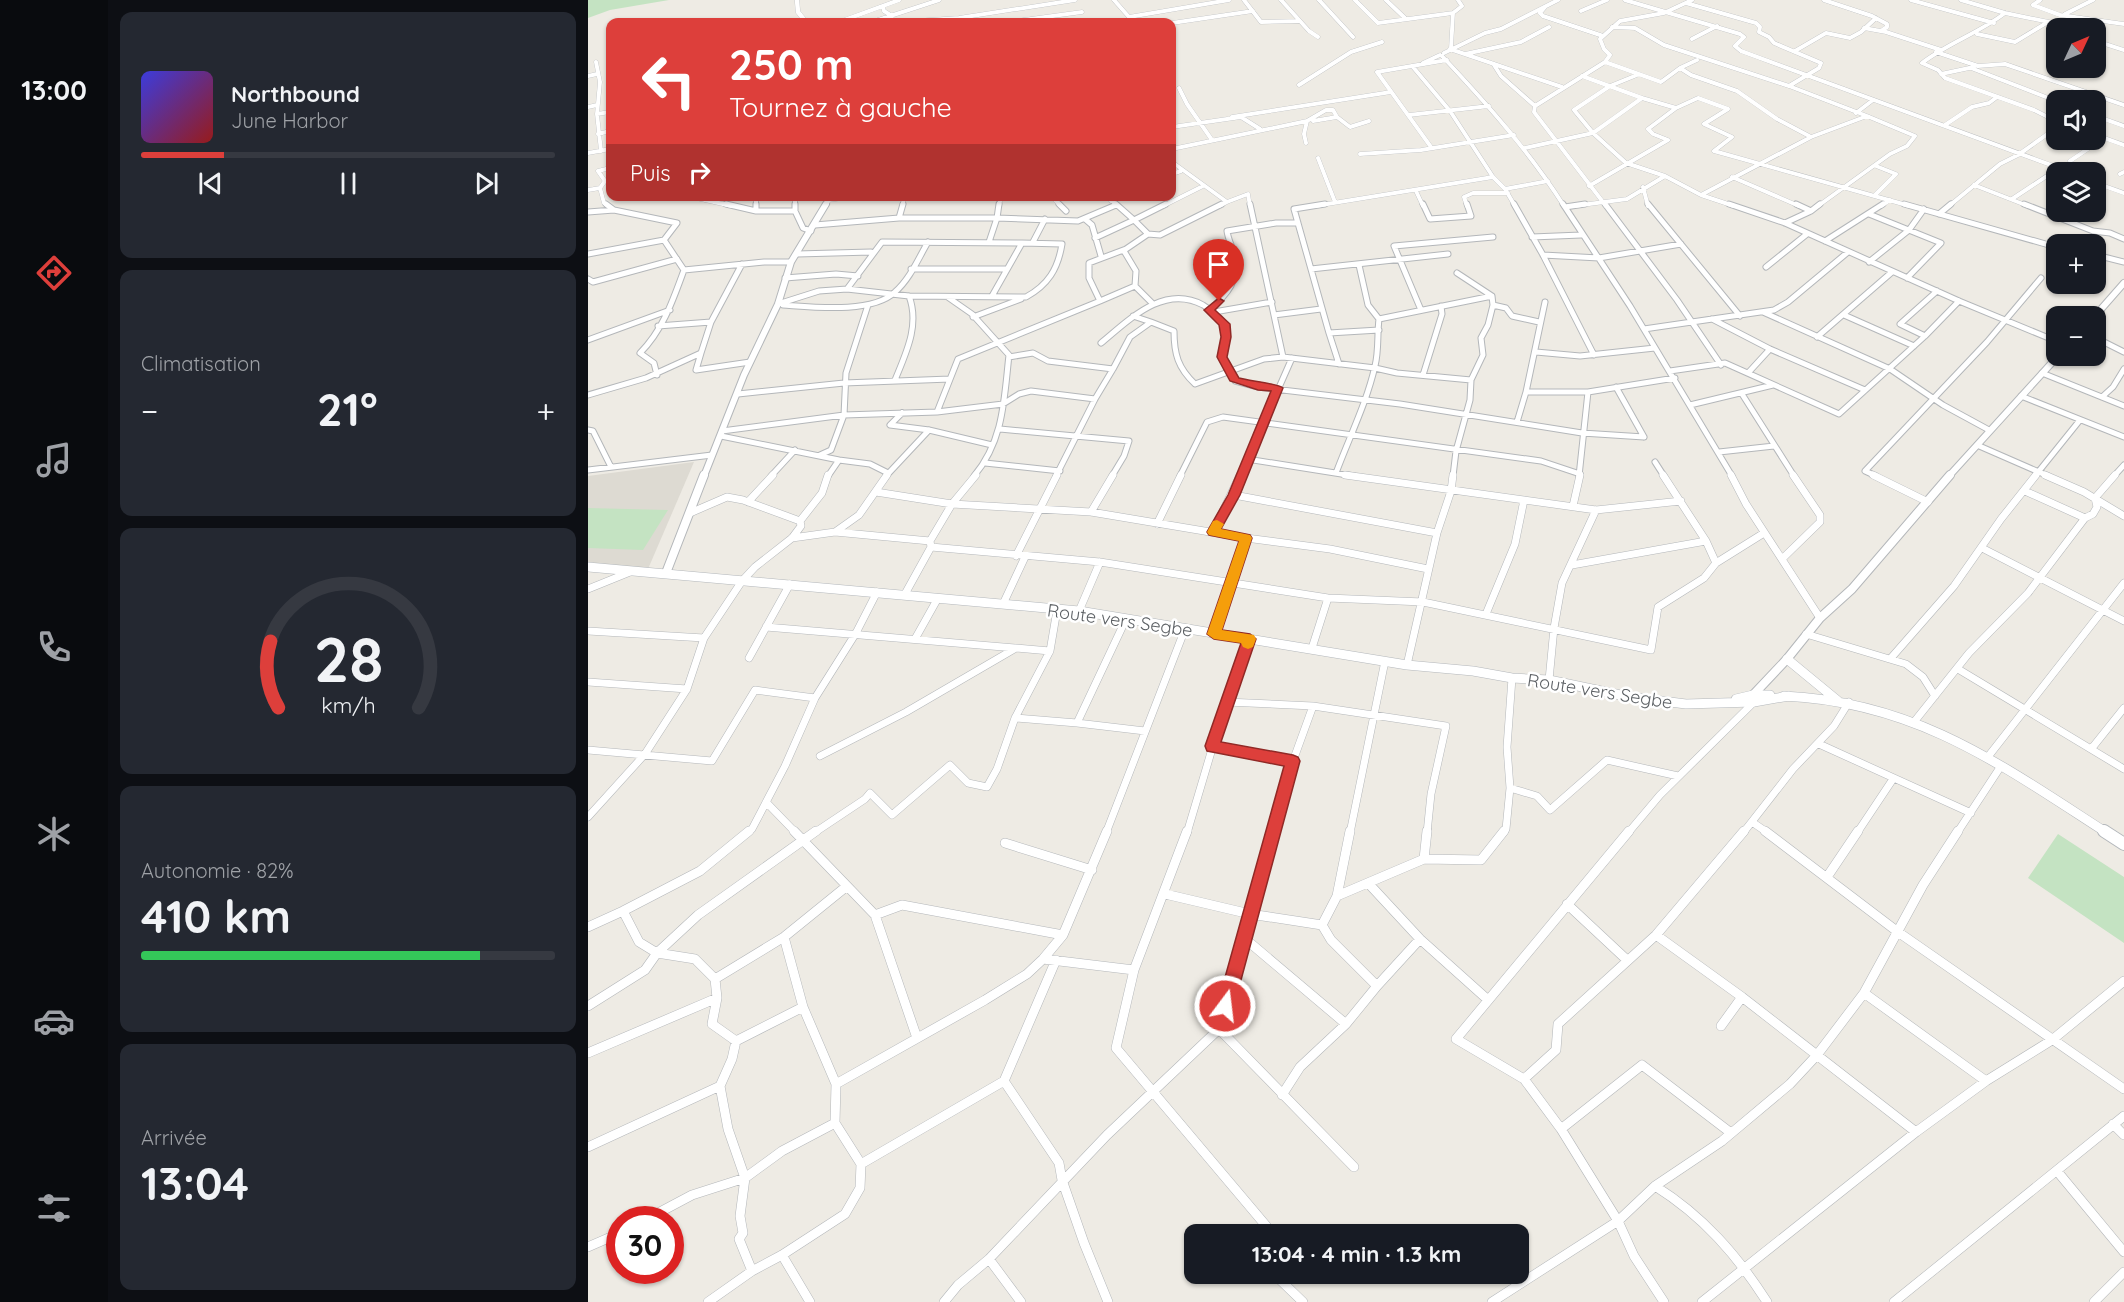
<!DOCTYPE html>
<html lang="fr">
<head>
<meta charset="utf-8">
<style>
	:root { --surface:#171b24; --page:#242831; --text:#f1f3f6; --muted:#9ea1a6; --line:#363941; --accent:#dd3f3b }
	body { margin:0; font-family:Quicksand,sans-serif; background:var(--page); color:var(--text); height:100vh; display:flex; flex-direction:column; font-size:22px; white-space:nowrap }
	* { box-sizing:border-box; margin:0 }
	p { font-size:20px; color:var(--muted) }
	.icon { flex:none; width:33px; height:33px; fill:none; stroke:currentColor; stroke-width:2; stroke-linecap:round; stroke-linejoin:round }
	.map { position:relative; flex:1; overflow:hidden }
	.side { display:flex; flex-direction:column; gap:12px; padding:12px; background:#0d0f14; width:480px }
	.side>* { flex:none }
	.hud { position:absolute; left:18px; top:18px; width:570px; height:183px; border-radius:12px; box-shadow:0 2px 4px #0004; background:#dd3f3b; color:#fff; overflow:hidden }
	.needle { width:39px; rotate:46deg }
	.buttons { position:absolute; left:1458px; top:18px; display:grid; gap:12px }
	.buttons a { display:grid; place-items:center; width:60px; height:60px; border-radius:12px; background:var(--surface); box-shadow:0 2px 4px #0004; font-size:30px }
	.speed { position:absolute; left:18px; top:1206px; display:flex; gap:12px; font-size:30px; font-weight:700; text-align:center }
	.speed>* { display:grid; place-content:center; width:78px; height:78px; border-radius:50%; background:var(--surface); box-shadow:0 2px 4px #0004; line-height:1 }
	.speed .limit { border:9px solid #d22; background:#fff; color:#111 }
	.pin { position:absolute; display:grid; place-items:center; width:51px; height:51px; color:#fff; margin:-62px -26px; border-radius:50% 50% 50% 0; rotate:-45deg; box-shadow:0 0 6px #0007 }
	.pin .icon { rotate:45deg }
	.me { position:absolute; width:66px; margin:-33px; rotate:15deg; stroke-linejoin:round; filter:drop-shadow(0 0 4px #0008) }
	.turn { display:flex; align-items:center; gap:21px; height:126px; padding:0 24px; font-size:27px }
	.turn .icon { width:78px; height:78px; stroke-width:2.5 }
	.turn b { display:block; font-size:42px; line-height:51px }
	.then { display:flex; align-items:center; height:57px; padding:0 24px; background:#0003; gap:12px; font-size:22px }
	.big { font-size:45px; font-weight:800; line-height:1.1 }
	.side .card { flex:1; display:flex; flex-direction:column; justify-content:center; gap:9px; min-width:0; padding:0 21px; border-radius:12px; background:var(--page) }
	.side .dial { align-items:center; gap:0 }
	.dial svg { height:156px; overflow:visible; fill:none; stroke:var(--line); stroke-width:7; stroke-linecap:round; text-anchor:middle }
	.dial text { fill:var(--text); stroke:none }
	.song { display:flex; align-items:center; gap:18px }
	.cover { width:72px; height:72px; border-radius:9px; background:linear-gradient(135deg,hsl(240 70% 55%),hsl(0 70% 35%)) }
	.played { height:6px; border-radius:3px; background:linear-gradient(90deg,var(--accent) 20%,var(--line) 20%) }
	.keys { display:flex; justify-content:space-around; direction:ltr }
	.heat { display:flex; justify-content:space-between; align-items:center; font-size:33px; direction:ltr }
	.charge { height:9px; border-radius:4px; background:linear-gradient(90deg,#34c759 82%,var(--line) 0) }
	.trip { position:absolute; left:596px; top:1224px; width:345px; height:60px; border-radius:12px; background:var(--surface); box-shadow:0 2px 4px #0004; font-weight:800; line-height:60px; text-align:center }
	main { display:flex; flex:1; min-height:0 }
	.tab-bar { display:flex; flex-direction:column; width:108px; justify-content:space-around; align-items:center; background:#090b0e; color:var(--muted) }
	.tab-bar .icon { width:42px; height:42px }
	.tab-bar .on { color:var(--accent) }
	.tab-bar b { font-size:27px; color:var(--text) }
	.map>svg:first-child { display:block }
</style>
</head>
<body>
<main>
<nav class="tab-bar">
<b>13:00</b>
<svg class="icon on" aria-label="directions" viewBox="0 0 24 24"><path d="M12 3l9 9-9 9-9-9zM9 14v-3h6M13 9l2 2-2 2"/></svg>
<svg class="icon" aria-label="music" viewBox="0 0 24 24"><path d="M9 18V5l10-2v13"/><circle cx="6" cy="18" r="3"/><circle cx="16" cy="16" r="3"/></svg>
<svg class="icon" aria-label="phone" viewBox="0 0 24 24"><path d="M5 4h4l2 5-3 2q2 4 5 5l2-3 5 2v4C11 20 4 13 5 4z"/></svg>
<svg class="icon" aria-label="climate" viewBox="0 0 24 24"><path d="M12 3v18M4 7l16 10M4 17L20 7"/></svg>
<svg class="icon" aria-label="car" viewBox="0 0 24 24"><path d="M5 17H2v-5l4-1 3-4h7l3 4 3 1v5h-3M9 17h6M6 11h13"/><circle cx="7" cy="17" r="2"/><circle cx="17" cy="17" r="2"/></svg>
<svg class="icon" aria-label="filters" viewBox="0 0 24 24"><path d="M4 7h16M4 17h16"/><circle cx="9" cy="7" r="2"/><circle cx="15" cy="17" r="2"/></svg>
</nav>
<section class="side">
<div class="card">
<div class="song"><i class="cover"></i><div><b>Northbound</b><p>June Harbor</p></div></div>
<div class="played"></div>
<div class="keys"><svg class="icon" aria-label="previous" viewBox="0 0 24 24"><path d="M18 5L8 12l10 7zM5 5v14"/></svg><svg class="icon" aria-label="pause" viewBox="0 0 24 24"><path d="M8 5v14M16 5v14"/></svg><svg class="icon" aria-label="next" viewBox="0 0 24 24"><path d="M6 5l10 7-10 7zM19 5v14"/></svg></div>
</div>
<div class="card"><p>Climatisation</p>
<div class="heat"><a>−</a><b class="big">21°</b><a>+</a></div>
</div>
<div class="card dial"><svg viewBox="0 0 100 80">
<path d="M14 69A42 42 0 1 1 86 69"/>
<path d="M14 69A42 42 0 0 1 10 35" stroke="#dd3f3b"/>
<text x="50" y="56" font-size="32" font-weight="700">28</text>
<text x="50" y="72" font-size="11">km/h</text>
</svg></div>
<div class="card"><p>Autonomie · 82%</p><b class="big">410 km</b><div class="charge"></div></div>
<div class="card"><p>Arrivée</p><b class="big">13:04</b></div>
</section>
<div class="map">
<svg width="1536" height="1302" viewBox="0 0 1536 1302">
	<rect width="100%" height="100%" fill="#eeebe4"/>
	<path fill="#dddad2" d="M106 462 60 569 0 562V476Z"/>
	<path fill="#c4e3c2" d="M0 0H81L22 10 0 18Z
		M0 508 80 510 55 550 0 548Z
		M1470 834 1536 877V943L1440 878Z"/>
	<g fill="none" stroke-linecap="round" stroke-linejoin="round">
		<g stroke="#b4b7ba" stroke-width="4.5">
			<path id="minor-far3" d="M526 0 541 17 641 0
				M656 0 673 22 711 21
				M693 0 721 31 730 37
				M731 0 765 37
				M767 0 790 23 865 13
				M798 0 818 19
				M1037 0 1152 34 1156 37 1147 46 1153 51 1482 172
				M1104 0 1076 13 1032 21 1012 39 1016 49 1022 55 1017 62 1073 82 1092 68 1109 60
				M1236 0 1284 16 1299 24V27L1293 31
				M1323 0 1406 23
				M1373 0 1417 13 1490 28
				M1452 0 1445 5 1472 15 1536 24
				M1098 3 1168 23 1172 27 1171 32 1181 37 1186 43 1233 63 1231 68 1201 86
				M295 7 296 11 304 16 303 20 311 22 371 18 487 0
				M957 7 952 13 955 16 1015 36
				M993 11 1019 0
				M1417 13C1391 33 1360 43 1334 63L1350 70 1357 78 1446 110 1468 121
				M1477 14 1505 0
				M251 22 311 0
				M284 22 351 0
				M421 22 494 12
				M584 23 665 11
				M1024 27 1047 28 1076 45 1201 86 1279 116
				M1276 28 1298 32 1353 50
				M1501 28H1512L1514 22
				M1389 34 1427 42 1460 22
				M1104 39 1129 26
				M1508 41 1536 50
				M863 48 865 13 874 6 870 0
				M862 49 974 87
				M1207 51 1238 33 1262 38 1273 32 1288 18
				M1348 52 1390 66 1417 64 1536 105
				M856 53 897 33 913 29 970 0
				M877 54 933 42 961 27
				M854 56C899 104 941 151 976 206
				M8 62 12 82 9 114 13 151
				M835 63 852 55
				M906 65 913 76 947 106 946 112 1018 206
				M825 67 862 111 905 177 917 189 960 181
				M1092 68 1103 75 1149 91 1189 119 1223 137 1279 116 1327 136 1319 146 1302 154 1230 206
				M1383 68 1468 101
				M1353 74 1386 67
				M1049 75 1022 86 986 110 1005 133 1038 163 1077 176 1113 195 1146 206
				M0 76 9 74
				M994 76 1054 98
				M711 85 763 52 794 42
				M591 88 599 104 624 140
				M947 106 1017 62
				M0 107 9 105
				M1268 113 1285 100
				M9 114 22 112
				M821 115 901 106
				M1508 116 1536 126
				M644 117 803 92
				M725 121 749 117
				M1357 125 1384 107 1401 103 1409 97
				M584 127 653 117 672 129
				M10 134 22 131
				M1508 135 1536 145
				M718 143 716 134 719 121
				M843 147 789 72 859 60
				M937 148 1005 133 1054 98 1088 108
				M584 149 719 121 738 110H745L749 117 762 127 781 121
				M0 153 22 149
				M772 154 833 150 926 135
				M730 158 747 202
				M1482 161 1516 138
				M584 162 639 202 660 194 662 206
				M584 174 593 171
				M1532 174 1536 172
				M1144 177 1211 206
				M1508 183 1536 193
				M1386 185 1440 206
				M1001 186 1080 140 1065 134 1060 129 1088 108 1110 98 1140 109 1116 124 1144 137 1126 151 1322 206
				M1055 187 1060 206
				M917 189 927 206
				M0 190 12 188
				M828 191 835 206
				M1113 195 1223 137
				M1287 195 1308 174 1288 166
				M99 196 144 206
				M168 196V206
				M207 196V206
				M463 196 473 206
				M518 196 530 206
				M1424 199 1471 168
				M240 200 272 196
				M523 201 534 196
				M20 206 16 203 12 188 17 181 10 171 22 168
				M314 206 317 196
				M411 206 413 196
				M526 206 528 205
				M575 206 615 186
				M631 206 639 202
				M727 206 905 177
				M879 206 876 197 885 193H920
				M986 206 1039 199 1077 176
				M1293 206 1302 200
				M1361 206 1412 164 1430 155 1468 128"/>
		</g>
		<g stroke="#b4b7ba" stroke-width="7">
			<path id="minor-far2" d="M18 204 26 210
				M138 204 168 211H207L215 228 223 231
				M168 204V211
				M207 204V211
				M411 204 409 218 490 221 528 205
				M471 204 478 211
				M662 204 695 357
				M737 204 706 209 741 333
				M835 204 842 219 883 216 879 204
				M926 204 955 255 1006 355
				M975 204 1042 306 1144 476
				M1017 204 1089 300 1133 365
				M1060 204 1152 316
				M1141 204 1197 223 1371 301 1468 341
				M1316 204 1468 247
				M1436 204 1505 231 1522 233 1536 239
				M977 207 997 204
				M1223 211 1232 204
				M0 212 26 210 89 223 76 240 96 270 176 262H203
				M1281 214 1353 243 1319 278
				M1351 214 1363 204
				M311 218 315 204
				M497 219 504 225 513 256
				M1197 223 1223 211 1208 204
				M227 225 311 218H409L401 242
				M560 234 572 235 634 204
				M944 237 993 235
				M507 238 546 220 528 204
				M1237 241 1295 204
				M445 242 457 219
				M536 251 548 271 547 286 564 303
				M0 254 76 240
				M209 254 283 252
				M955 255 1011 258 1093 244
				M1508 255 1536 262
				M1281 262 1321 230 1336 209
				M771 265 780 305 791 319
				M1178 267 1219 234
				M323 269H418
				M723 269 860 254
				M197 278 248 274 270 276
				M0 279 5 282 89 259
				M259 289 294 242 434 243
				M361 298 384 314 421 355C416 399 416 440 386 476
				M512 301 547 286
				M190 304 231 291 259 289 321 296 438 297C460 285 470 269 474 244L434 243 404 296
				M195 305C225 307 284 314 307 292 322 279 330 259 340 242
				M905 305 918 308 924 316 951 322
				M621 310C640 294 652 280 646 254 644 246 640 239 639 231L688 223H710
				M833 310 806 246 905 237
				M626 312 684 302
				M1175 312 1302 369 1355 405 1401 430
				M686 315 733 309
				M1256 315 1326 346
				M385 317 433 299
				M791 319 904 296
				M1124 319 1182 349 1277 390
				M563 322 586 331C586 354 590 368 607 384L676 359 695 357 787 368 809 373 883 380
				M70 326 123 322
				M1056 329 1186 310 1200 302 1260 252
				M1337 336 1312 324 1349 291
				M1229 337 1304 272
				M1508 338 1536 352
				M0 340 82 310
				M513 343C542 319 576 284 615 305 623 310 632 316 636 324 641 335 632 345 634 356 635 365 643 373 647 381L670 387 812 404 994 433 1056 437
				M948 352 992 356 1067 348
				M113 353 108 370 162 362
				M421 357 445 353 460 361 525 369 507 399 468 476
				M751 364 741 333 791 330
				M525 369 542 337 563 322 545 316
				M1082 371 1137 363 1251 414 1337 336 1371 301
				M1160 373 1182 349
				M1454 373 1536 406
				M69 375 66 363 52 353C75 330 85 300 96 270
				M835 375 854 314 853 306
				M307 380C318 353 332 325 321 296
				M1028 387 1056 437
				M940 392H1000L1087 378
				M150 394 256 383 362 379
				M1154 394 1206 476
				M0 395 58 378 113 353 123 322 154 264
				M1433 396 1536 437
				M1514 397 1525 387 1536 369
				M1102 405 1185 385
				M349 412 370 359 512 301 501 278V263L538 249 560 234 546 220 578 204
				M314 413 302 425 341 430 404 445
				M929 422 938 392 957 302
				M412 429 541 441 536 456 524 476
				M0 430 5 431 23 467
				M134 431 256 415 349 412 415 404 431 394 443 391 507 399
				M133 436 251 460
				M1389 445 1460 476
				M1131 452 1186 446
				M232 455 243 450 256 415 258 373 280 305
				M659 459 766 476
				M1067 462 1076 476
				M397 463 472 471
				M0 470 124 455
				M748 473C761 438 779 402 787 366 791 350 789 335 791 319
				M183 476 207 450
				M240 476 251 460 282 464 300 473
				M298 476 341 430
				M592 476 619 422 635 417 953 461 992 474
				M652 476 704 358
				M865 476 868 451 882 400 883 380 895 355 893 338 900 325 905 305 904 296 869 273
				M991 476 1000 392
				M1288 476 1277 471 1399 342 1453 278
				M1447 476 1492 420
				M1526 476 1536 465"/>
		</g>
		<g stroke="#b4b7ba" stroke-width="8">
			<path id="minor-far1" d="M757 475 1008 510 1093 501
				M1075 475 1118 541 1128 563
				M1143 475 1158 504 1232 618
				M1285 475 1340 502
				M1457 475 1496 492 1536 516
				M1437 491 1497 518
				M288 492 364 504 503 512 658 538 742 549 840 569
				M646 495 849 533
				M160 502 185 475
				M985 506 992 475
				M503 512 525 475
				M212 521 234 493 240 475
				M569 524 593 475
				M247 532 271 515 299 475
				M625 532 652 475
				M204 538 247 532 342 541
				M343 547 512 562 740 598 835 602 1063 650 1070 607 1116 578 1128 563 1176 533
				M1394 548 1536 621
				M428 556 469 475
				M1194 559 1232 522V515L1205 475
				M984 565 1118 541
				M0 589 42 572
				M317 594 343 547 342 541 364 504 388 475
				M415 604 437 557
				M491 611 512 562
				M898 614 927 544 936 500
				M178 627 427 648
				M0 631 116 638
				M626 634 658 538
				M1218 634 1318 664 1335 677 1347 696
				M327 639 350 598
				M724 648 740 598
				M161 658 202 584
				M1303 658 1366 586 1413 519 1448 475
				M819 665 849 533 863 491 865 475
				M1370 669 1536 769
				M961 680 966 628 974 583 1008 510
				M0 682 99 689
				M638 702 725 706 858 726 843 794 839 833
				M427 718 489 723 538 619
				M1326 722 1381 653 1440 593 1497 518 1505 514 1509 507 1507 498 1527 475
				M489 723 557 731
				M1231 744 1383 813
				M624 746 705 761
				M1504 748 1536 708
				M0 750 124 761 167 690 227 698
				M232 756 318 712 428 648 462 651
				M1399 758 1536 583
				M922 788 919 747 924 678
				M178 802 208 833
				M0 817 57 754 99 689 116 638 154 581 167 567 204 538 213 526 212 521 155 500 139 497 102 513
				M1164 822 1180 833
				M159 833 164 829 197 766 227 698 268 633 289 592
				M226 833 277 799 282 793 304 815 362 765 380 783 399 787 409 769 427 718 462 651 469 610
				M518 833 597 629
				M599 833 638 702 661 639
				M685 833 705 761 725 706
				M762 833 797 661
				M915 833 918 829 922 788 949 796 962 810 1019 760 1090 776
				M1040 833 1072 795 1166 702
				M1155 833 1205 769 1246 726 1261 702
				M1269 833 1305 779
				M1369 833 1413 766"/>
		</g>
		<g stroke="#b4b7ba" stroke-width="10">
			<path id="minor" d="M206 831 287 915 329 1038
				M599 831 546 970 528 1048 685 1234
				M1041 831 868 1039 936 1079 973 1129 1030 1221 1046 1256 1076 1302
				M1177 831 1310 932 1536 1089
				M417 843 504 870
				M836 859 893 860 916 831
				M1239 877 1270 831
				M781 884 832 939 899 999
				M577 894 662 914 734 925 743 940 789 986 758 1024 712 1067 694 1095
				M749 896 836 859 839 831
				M979 904 1039 960
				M35 911 112 871 161 831
				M287 915 314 905 475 935 455 959
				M734 925 749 896 762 831
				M0 927 35 911 51 942 69 953 107 959 127 979 129 998 124 1024 148 1041 144 1059 132 1086 140 1129 157 1178 152 1216 155 1233 151 1239 164 1271
				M475 935 519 831
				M1068 935 1154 997 1328 1132
				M655 937 758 1024
				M468 960 416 1081 471 1163 474 1180 496 1243 520 1302
				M127 979 196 937 259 886
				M789 986 832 939
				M1276 993 1398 1081
				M0 1006 57 970 69 953 110 915 228 831
				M1133 1026 1154 997
				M631 1029 766 1167
				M148 1041 215 1007
				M0 1053 129 998
				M936 1079 968 1050 970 1024 1068 935 1156 831
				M248 1084 397 1000 439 974 455 959 546 970
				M1525 1124 1536 1135
				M973 1129 1054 1065 1143 1133
				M0 1147 132 1086
				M273 1164 416 1081
				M1469 1171 1536 1252
				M1067 1186C1115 1216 1149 1255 1179 1302
				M57 1220 104 1195 157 1178 194 1151 247 1123
				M0 1247 32 1233
				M194 1255 222 1302
				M401 1259 433 1302
				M686 1274 715 1302
				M120 1302 164 1271 194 1255 257 1214 272 1188 273 1164 247 1123 248 1084 215 1007 196 937
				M356 1302 370 1285 401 1259 519 1135 631 1029 686 831
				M904 1302 1030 1221 1067 1186 1134 1141 1202 1084 1229 1055 1276 993 1335 885 1370 831
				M1114 1302 1328 1132 1398 1081 1464 1040 1536 981
				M1306 1302 1536 1116
				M1506 1302 1536 1272"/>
		</g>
		<g stroke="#b4b7ba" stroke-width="5">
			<path id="tertiary-far2" d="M209 0 210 12 218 22
				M237 206 243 196"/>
		</g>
		<g stroke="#b4b7ba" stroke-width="8">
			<path id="tertiary-far1" d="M1507 316 1536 283
				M116 476 156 375 190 304 203 262 238 204
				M1361 476 1470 356"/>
		</g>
		<g stroke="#b4b7ba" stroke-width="10">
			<path id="tertiary" d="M78 573 116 475
				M1165 695 1199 659 1232 618 1264 589 1362 475"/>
		</g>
		<g stroke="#b3b7bb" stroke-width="10">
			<path id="secondary-far1" d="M0 567 491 611 819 665 885 671 924 678 961 680 1042 697 1098 704 1166 702 1201 696
				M1199 659 1250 701
				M1196 696C1328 702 1412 764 1519 833
				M1148 699 1165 695H1182"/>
		</g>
		<g stroke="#b3b7bb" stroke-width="14">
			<path id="secondary" d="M1516 831 1536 844"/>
		</g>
		<use href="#minor-far3" stroke="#fff" stroke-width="4"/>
		<use href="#minor-far2" stroke="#fff" stroke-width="5"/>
		<use href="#minor-far1" stroke="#fff" stroke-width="7"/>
		<use href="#minor" stroke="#fff" stroke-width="9"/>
		<use href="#tertiary-far2" stroke="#fff" stroke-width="4.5"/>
		<use href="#tertiary-far1" stroke="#fff" stroke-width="6"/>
		<use href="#tertiary" stroke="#fff" stroke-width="8"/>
		<use href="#secondary-far1" stroke="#fff" stroke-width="9"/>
		<use href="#secondary" stroke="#fff" stroke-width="12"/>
	</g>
	<path fill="#dd3f3b" stroke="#902926" stroke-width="1.5" d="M631 298 636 301 627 310 642 324 643 337 639 357 651 378C661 381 689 383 695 388L652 495 633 529 662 535 664 538 634 630 662 634 668 639 633 742 705 755 710 757 712 761 646 1006 643 1012 637 1015 631 1012 629 1006 696 766 624 752 619 751 617 746 653 643 626 639 619 634 651 541 621 535 619 532 640 495 683 391 670 390 642 381 629 357 633 337 631 325 616 310Z"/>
	<path fill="#f59e0b" d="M629 520 636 524 633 529 662 535 664 538 634 630 666 635 668 639 665 647 660 649 655 647 653 643 626 639 619 634 651 541 621 535 619 532 625 521Z"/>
	<g text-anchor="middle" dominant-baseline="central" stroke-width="5" stroke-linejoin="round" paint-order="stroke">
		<g font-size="18" fill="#5c6064" stroke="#fff">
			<text transform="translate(532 620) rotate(8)">Route vers Segbe</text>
			<text transform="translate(1012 691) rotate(9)">Route vers Segbe</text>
		</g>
	</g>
</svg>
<div class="buttons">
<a><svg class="needle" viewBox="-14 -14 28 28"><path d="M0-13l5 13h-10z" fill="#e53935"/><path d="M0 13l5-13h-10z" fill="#9ea1a6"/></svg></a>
<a><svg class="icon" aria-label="sound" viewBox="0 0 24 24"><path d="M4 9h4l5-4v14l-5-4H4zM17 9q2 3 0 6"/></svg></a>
<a><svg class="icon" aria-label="layers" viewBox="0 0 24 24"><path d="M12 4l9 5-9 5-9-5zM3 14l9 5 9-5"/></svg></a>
<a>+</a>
<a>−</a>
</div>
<div class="speed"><div class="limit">30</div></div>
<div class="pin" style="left:631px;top:301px;background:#d93025"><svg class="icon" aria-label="arrive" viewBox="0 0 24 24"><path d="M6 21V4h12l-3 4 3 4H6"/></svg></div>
<svg class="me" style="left:637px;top:1006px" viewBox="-20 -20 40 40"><circle r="17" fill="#dd3f3b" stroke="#fff" stroke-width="3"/><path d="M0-11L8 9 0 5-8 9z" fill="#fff"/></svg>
<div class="trip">13:04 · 4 min · 1.3 km</div>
<div class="hud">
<div class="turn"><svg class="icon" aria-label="left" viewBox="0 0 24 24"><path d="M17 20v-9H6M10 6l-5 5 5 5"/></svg><div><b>250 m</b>Tournez à gauche</div></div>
<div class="then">Puis<svg class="icon" aria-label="right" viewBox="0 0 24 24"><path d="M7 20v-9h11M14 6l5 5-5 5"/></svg></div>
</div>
</div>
</main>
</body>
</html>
